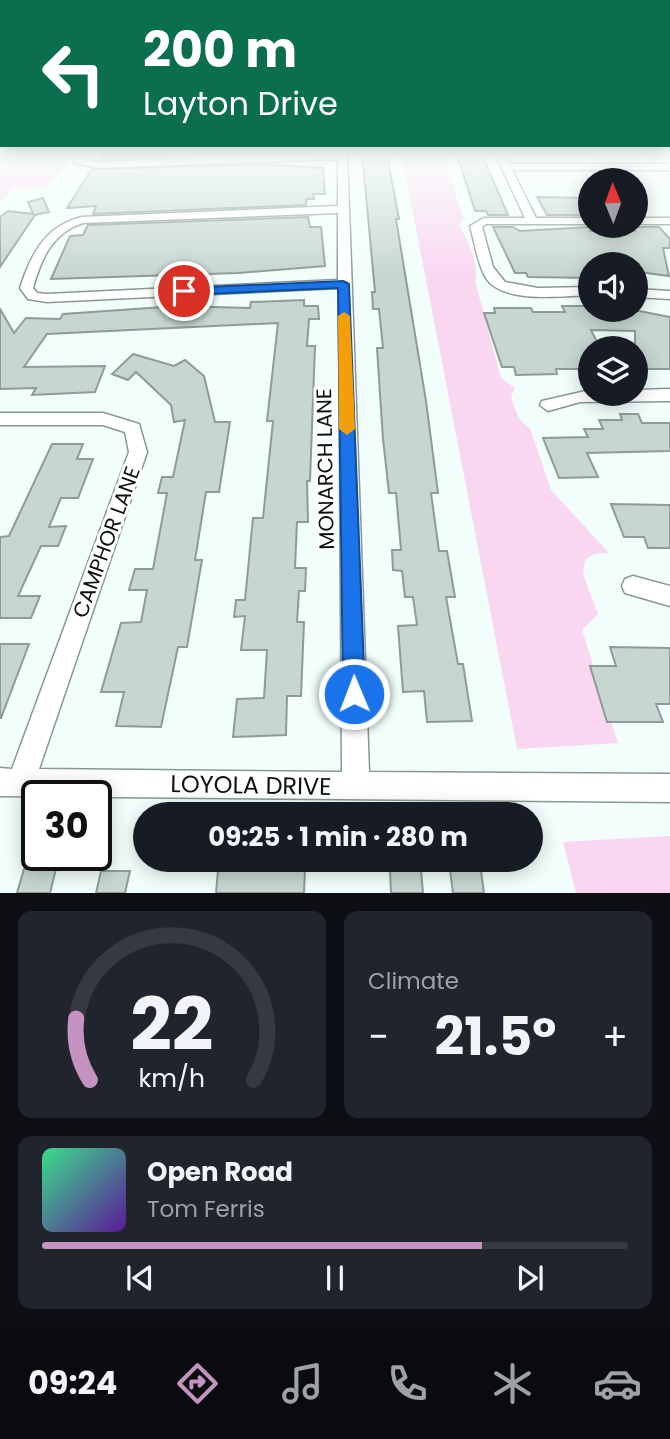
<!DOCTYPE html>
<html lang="en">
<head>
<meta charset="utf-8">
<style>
	:root { --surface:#171b24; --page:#20242c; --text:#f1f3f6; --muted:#9ea1a6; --line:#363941; --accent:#c493c0 }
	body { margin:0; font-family:Poppins,sans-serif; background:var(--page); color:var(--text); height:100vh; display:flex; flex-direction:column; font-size:26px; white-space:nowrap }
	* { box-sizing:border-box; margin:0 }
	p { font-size:23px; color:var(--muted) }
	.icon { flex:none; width:38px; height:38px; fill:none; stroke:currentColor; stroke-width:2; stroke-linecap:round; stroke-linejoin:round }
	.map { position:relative; height:893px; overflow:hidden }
	.panel { display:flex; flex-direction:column; gap:18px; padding:18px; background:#0d0f14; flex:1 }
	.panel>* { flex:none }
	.top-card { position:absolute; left:0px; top:0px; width:670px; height:147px; box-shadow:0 4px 18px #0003; background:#0b6e4f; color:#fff; overflow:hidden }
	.needle { width:46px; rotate:359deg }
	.buttons { position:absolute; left:578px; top:168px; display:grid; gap:14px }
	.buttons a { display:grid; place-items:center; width:70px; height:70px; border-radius:50%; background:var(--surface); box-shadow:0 4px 18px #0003; font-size:35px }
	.speed { position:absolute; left:21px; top:780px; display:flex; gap:14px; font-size:35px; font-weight:700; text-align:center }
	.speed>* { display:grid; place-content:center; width:91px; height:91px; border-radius:50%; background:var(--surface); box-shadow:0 4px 18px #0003; line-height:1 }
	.speed .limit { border:4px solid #111; border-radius:10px; background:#fff; color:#111 }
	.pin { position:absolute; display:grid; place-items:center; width:60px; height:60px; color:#fff; margin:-30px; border:4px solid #fff; border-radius:50%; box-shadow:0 2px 7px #0007 }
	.me { position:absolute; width:77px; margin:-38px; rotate:359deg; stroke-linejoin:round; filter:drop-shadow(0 0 5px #0008) }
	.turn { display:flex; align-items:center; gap:24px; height:147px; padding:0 28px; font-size:32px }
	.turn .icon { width:91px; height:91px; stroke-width:2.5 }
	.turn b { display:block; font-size:49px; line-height:60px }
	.big { font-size:52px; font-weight:700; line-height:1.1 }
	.panel .tile { flex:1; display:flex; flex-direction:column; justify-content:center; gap:10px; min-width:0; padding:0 24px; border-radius:14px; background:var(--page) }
	.panel .dial { align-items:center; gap:0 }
	.dial svg { height:182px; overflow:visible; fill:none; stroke:var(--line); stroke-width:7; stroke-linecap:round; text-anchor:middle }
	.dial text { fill:var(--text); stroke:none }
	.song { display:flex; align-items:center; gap:21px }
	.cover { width:84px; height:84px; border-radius:10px; background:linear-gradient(135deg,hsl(150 70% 55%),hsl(270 70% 35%)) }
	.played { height:7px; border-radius:4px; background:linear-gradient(90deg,var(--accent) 75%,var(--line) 75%) }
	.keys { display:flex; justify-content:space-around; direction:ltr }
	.heat { display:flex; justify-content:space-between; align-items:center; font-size:38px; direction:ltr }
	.panel .tiles { flex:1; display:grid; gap:18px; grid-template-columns:1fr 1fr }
	.tile:last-child { grid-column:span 2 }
	.trip { position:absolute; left:133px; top:802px; width:410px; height:70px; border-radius:35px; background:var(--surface); box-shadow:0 4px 18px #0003; font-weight:700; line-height:70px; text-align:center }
	.dock { display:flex; height:112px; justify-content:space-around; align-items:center; background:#090b0e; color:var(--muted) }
	.dock .icon { width:49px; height:49px }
	.dock .active { color:var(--accent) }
	.dock b { font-size:32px; color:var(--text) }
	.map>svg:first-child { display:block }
</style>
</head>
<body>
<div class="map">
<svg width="670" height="893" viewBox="0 0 670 893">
	<rect width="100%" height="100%" fill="#f1fefb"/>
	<path fill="#f9d7f1" d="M0 151H72L68 166 46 187 12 188 0 203Z
		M401 151H442L463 218 459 226C468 238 480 267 475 281L501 378 515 388 511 397C515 409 518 422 530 428L551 490 609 553 594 554 585 560 583 574 598 614 582 630 618 743 517 749Z
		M670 836V893H576L563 842Z"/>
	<path fill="#c6d6d1" stroke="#8d9c97" stroke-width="2" d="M104 151H264L99 159Z
		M383 151 384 160H388L399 219H396L426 401 438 493H431L439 551H447L455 597H446L458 664H463L472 721 427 722 424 691 403 692 398 626 417 625 413 597H405L402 571 393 570 392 550H401L396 493H389L383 439 377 348H383L379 309H373L372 292H375L362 152Z
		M456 151H474L477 157H483L508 215H488L486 211H475Z
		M263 164 323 168 325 194H313L314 199H306V205L93 214 96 206 67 208 92 169Z
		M537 197 590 198V215H547Z
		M43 198 49 212 35 215 0 267V217L8 211 33 214 28 202Z
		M308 217 310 227H321L325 266 238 273 51 279 70 236 83 235 88 225Z
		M493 227H513L520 231 590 227V231H635V227H659L670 239V248H663L669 276 640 272 639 264H590V278L528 277 526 273H515Z
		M304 300V306H318L319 319H309L307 346H315L310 481H307L308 522H297L295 568H306L305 591H299L297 622H304L301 696H287L286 735 233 737 237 699 264 698 267 650H241L245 616 234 617 236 600H245L253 518H263L273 421H267L278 323 47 334 24 367 105 366 95 392 32 395 36 388 0 389V309L14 333 26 318 60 319 63 314 178 306 250 308 251 302Z
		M562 306H590V310H634L670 317V369H635V331L591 330 600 348H590V369H556L557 374 516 375 514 367H502L484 313H495L494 308H531L533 312H565Z
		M133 354 174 366 185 360 204 376 215 422H230L219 492H206L195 560H202L187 647H178L161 727 116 726 124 692H101L121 623 141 622 147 590H129L135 569H153L167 493H158L162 477H173L185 420 174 422 171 405 136 372 128 380 112 374Z
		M620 414H638L642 423H670V451L587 453 598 477 559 478 543 438 588 437 584 429H603L599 420H622Z
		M52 444H83L77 459H93L78 498H61L49 527 66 526 58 546H41L18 596H40L31 618H0V537L9 536Z
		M611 504 670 505V548H648L644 537H624Z
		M0 644H29L1 718H0Z
		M610 647 670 648V704H656L663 722H607L590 666H616Z
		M24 869H56L50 893H17Z
		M254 869 305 870 304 893H216L218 870Z
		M421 870 423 893H391L390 871Z
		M450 870 481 871 484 893H453Z
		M101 871H130L125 893H96Z"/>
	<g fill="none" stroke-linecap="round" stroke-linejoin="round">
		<g stroke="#899893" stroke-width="3">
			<path id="minor" d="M76 151H84L82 159 99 162 347 151 369 772 670 774V802L0 796V768L12 769 129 452 125 432 103 425H0V413H103L139 424 147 452 39 769 342 772 339 288 47 302 28 299 20 288C31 254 45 226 82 217L338 206V159L99 168 74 163ZM338 213V280L47 294 37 293 33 288C41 259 52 233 83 223Z
				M494 151H502L509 164H670V170H512L536 218H590V224H486L482 227 493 267 505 282 538 288 590 287V295C563 296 502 304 486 278 477 263 475 243 470 226L484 218H525Z
				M635 218H670V224H635Z
				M635 289 670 291V299L635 297Z
				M670 389V401L580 402 548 411 540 405 542 401 590 390V394H635V390Z
				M633 576 670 586V606L625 593 622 586 625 579Z"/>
		</g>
		<use href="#minor" fill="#fff" fill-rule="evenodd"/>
	</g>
	<linearGradient id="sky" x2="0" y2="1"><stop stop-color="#adb8e8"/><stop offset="0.55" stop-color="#f9fffd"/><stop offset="1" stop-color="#f9fffd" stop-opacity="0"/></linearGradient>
	<rect width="670" height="276" fill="url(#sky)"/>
	<path fill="#1a73e8" stroke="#114b97" stroke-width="2" d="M343 281 349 284 365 694 362 702 354 706 346 702 343 694 338 288 184 295 178 291 184 288Z"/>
	<path fill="#f59e0b" d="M344 312 350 316 355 429 347 435 339 429 338 316Z"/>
	<g text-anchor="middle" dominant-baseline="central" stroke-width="6" stroke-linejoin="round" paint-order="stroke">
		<g font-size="21" fill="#0c1210" stroke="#fff">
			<text transform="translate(325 469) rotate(-91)">MONARCH LANE</text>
			<text transform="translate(106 542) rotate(-70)">CAMPHOR LANE</text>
		</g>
		<g font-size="24" fill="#0c1210" stroke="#fff">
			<text transform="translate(251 785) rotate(1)">LOYOLA DRIVE</text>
		</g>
	</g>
</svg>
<div class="buttons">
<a><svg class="needle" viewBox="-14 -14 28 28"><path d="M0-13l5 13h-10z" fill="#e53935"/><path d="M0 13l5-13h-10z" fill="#9ea1a6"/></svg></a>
<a><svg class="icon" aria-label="sound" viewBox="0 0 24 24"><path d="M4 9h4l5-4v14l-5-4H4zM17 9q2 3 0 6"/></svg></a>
<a><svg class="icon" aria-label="layers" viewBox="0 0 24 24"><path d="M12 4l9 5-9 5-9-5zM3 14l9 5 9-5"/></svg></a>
</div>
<div class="speed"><div class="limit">30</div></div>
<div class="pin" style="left:184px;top:291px;background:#d93025"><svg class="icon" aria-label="arrive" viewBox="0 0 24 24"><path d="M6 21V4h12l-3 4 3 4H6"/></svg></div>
<svg class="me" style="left:354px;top:694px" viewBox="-20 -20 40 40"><circle r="17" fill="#1a73e8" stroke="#fff" stroke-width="3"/><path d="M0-11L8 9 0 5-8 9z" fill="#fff"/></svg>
<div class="trip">09:25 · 1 min · 280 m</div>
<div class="top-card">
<div class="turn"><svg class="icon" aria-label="left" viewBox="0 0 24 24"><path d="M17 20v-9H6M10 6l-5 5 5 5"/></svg><div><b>200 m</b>Layton Drive</div></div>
</div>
</div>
<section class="panel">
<div class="tiles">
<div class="tile dial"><svg viewBox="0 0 100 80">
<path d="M14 69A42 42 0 1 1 86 69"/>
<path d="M14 69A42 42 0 0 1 8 42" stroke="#c493c0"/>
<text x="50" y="56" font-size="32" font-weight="700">22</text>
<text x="50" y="72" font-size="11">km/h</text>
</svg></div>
<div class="tile"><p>Climate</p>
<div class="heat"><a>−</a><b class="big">21.5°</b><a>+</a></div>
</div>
<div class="tile">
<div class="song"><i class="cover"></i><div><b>Open Road</b><p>Tom Ferris</p></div></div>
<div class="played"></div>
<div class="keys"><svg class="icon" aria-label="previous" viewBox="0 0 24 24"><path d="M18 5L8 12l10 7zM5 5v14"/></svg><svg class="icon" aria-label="pause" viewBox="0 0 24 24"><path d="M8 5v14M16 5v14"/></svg><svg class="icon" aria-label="next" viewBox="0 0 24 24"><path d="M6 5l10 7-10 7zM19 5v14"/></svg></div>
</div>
</div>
</section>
<nav class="dock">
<b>09:24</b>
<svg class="icon active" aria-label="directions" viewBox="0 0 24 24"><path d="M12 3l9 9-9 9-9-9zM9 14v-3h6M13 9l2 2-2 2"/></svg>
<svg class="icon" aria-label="music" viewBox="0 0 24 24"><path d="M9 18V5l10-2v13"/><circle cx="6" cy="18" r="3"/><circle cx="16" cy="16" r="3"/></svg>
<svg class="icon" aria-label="phone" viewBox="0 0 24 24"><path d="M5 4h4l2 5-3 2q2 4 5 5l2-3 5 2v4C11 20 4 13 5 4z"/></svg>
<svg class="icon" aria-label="climate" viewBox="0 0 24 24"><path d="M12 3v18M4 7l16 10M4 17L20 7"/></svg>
<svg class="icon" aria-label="car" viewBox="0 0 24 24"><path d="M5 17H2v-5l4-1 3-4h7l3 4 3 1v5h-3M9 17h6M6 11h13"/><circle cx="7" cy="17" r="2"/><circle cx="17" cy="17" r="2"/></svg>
</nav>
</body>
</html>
